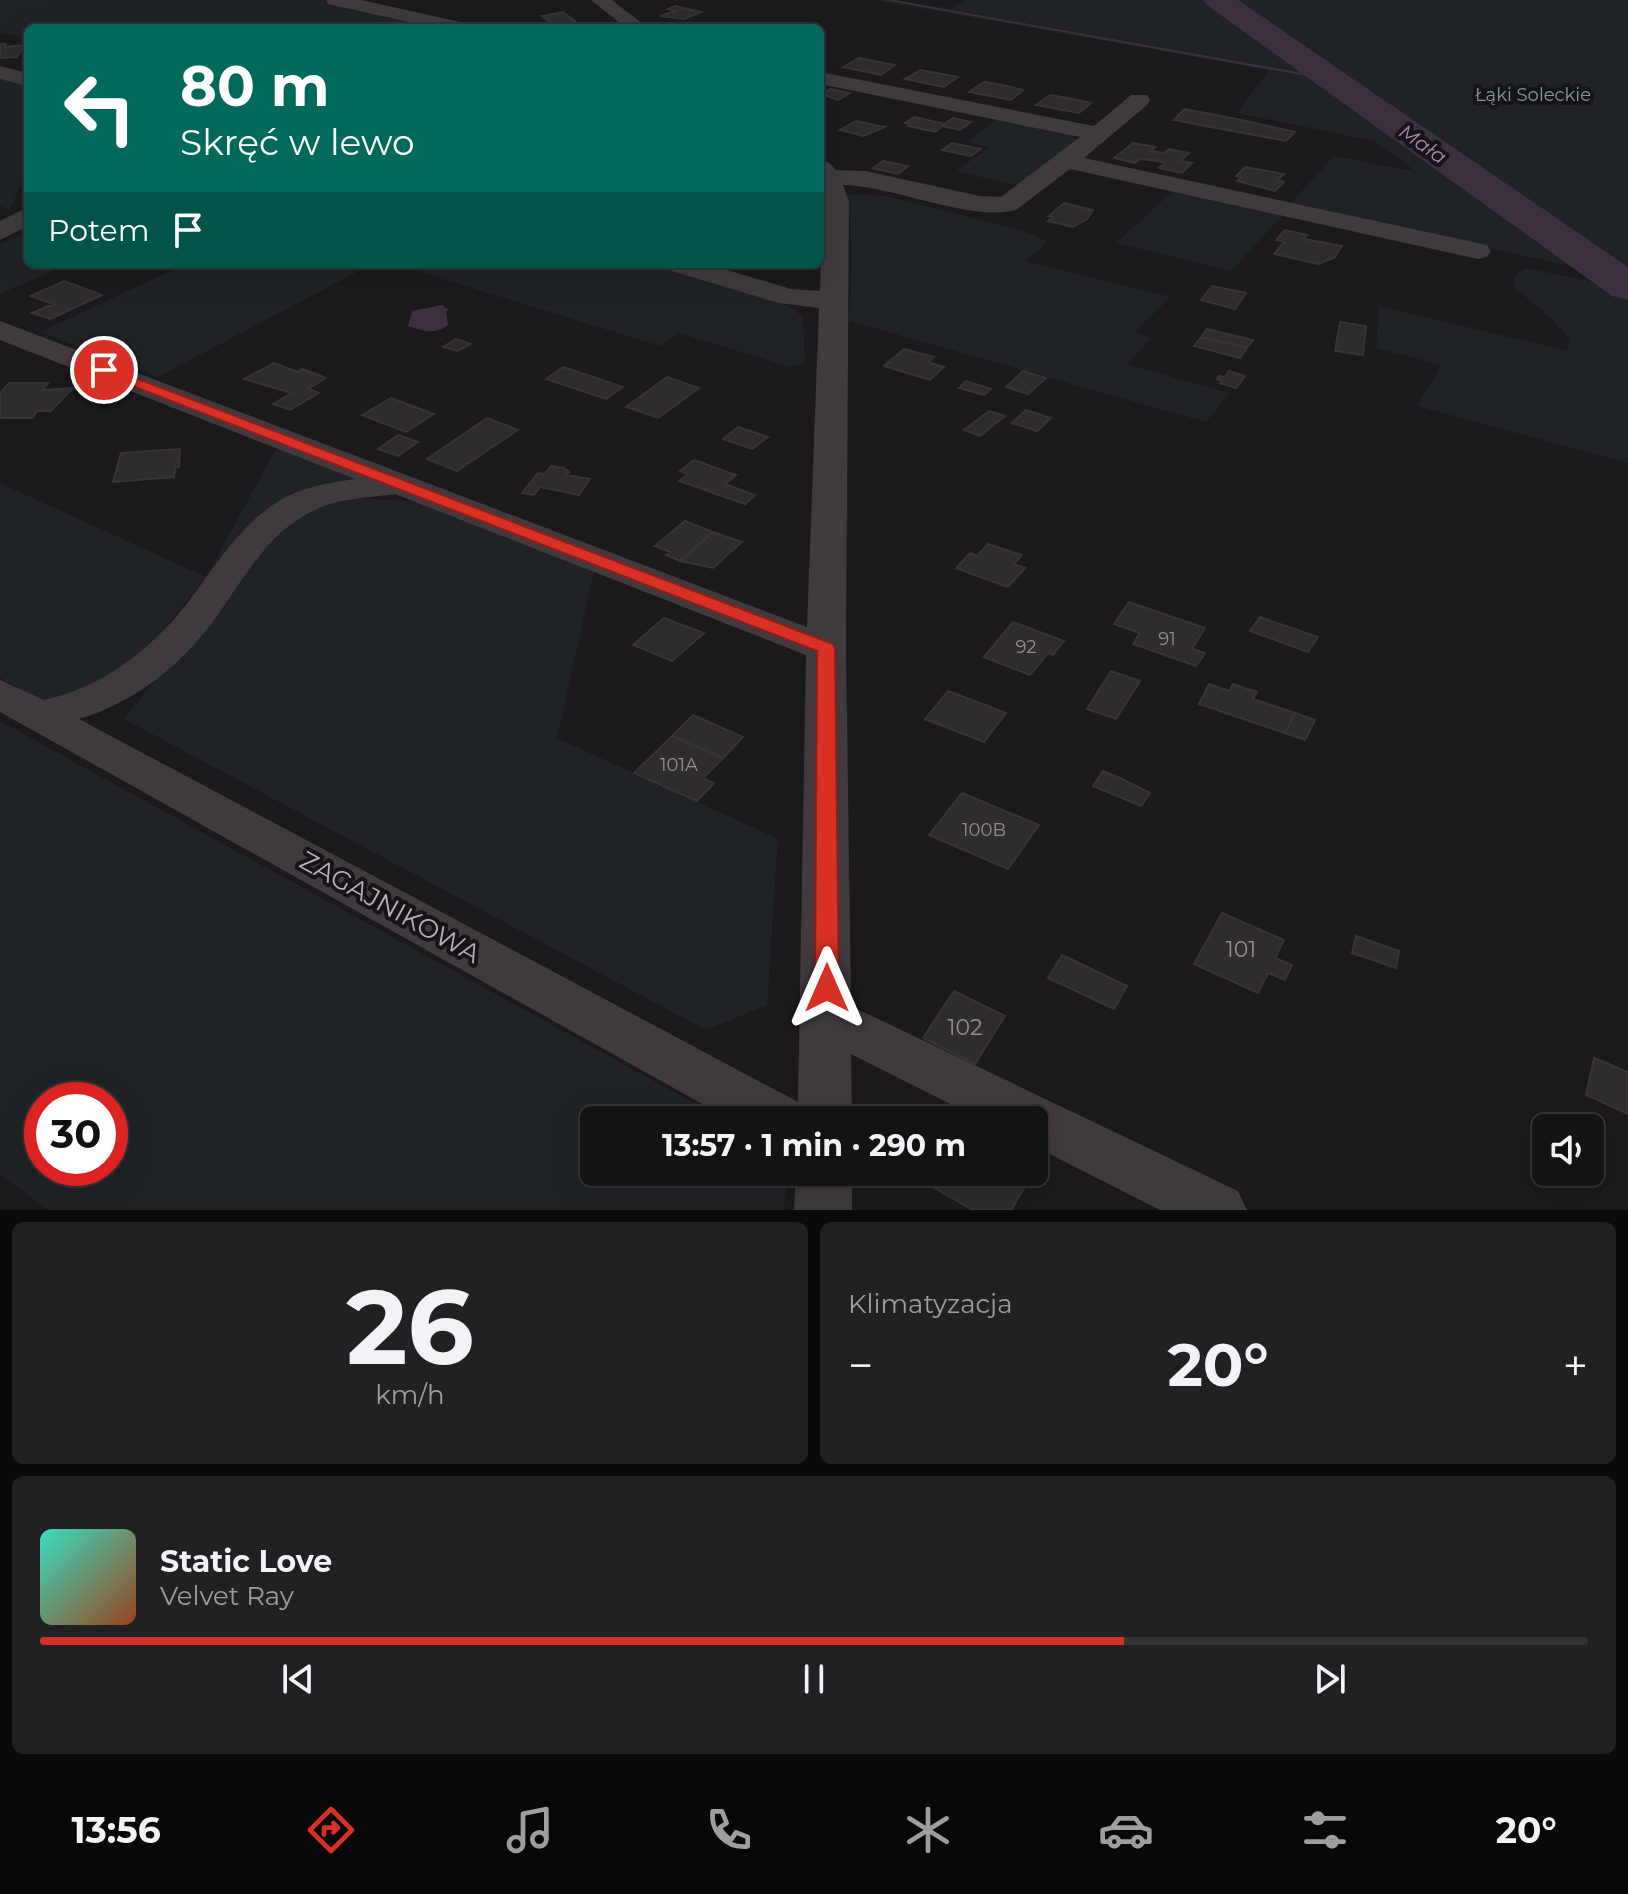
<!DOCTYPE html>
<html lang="pl">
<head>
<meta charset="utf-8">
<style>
	:root { --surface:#141314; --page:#212022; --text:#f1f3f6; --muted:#9d9ea0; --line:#333234; --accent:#d93025 }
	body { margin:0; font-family:Montserrat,sans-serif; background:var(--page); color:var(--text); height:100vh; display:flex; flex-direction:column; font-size:30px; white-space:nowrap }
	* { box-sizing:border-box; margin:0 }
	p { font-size:26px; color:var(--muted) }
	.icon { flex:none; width:44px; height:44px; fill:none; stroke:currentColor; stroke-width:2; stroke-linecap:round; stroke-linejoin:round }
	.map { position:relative; height:1210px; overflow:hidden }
	.sheet { display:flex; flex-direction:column; gap:12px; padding:12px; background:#0b0a0b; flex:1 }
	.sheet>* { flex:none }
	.hud { position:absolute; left:24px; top:24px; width:800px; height:244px; border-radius:12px; box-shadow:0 8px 32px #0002,0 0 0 2px var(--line); background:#00695c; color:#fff; overflow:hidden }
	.fabs { position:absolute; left:1532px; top:1114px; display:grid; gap:16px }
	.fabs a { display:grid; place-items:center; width:72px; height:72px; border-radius:12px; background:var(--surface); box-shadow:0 8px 32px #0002,0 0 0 2px var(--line); font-size:40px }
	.speed { position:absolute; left:24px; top:1082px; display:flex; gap:16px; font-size:40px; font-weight:700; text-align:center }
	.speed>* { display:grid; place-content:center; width:104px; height:104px; border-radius:50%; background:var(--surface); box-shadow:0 8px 32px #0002,0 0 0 2px var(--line); line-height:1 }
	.speed .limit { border:12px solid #d22; background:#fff; color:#111 }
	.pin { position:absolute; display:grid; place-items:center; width:68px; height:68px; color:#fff; margin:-34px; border:4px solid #fff; border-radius:50%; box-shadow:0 2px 8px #0007 }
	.me { position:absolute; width:88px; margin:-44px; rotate:0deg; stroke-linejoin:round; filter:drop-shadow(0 0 6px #0008) }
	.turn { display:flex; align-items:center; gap:28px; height:168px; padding:0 24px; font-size:36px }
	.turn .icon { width:104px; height:104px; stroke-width:2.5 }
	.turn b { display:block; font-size:56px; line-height:68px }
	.then { display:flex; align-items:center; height:76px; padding:0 24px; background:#0003; gap:16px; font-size:30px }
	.big { font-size:60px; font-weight:700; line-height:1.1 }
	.sheet .widget { flex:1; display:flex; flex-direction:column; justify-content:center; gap:12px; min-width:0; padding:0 28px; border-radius:12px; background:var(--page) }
	.sheet .dial { align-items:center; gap:0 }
	.dial b { font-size:104px; line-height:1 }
	.song { display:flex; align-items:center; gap:24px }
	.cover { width:96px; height:96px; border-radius:12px; background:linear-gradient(135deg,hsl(170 70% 55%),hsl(20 70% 35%)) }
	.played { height:8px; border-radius:4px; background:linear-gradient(90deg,var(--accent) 70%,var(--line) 70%) }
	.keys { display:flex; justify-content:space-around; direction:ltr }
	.heat { display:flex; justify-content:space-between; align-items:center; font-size:44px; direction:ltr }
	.sheet .tiles { flex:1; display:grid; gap:12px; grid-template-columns:1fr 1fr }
	.widget:last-child { grid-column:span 2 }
	.trip { position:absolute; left:580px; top:1106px; width:468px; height:80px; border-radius:12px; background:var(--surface); box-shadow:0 8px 32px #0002,0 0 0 2px var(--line); font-weight:700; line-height:80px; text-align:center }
	.dock { display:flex; height:128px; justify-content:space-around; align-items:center; background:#080808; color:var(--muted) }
	.dock .icon { width:56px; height:56px }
	.dock .on { color:var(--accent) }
	.dock b { font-size:36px; color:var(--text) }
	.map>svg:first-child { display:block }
</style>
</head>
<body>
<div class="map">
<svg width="1628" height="1210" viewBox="0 0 1628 1210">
	<rect width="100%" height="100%" fill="#1b191b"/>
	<path fill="#1f2326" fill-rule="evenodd" d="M0 0H323L448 28H28V39L0 32Z
		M874 0H898L950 9 964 0H1628V463L1417 406 1441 365 1376 348 1379 306 1568 351 1569 339 1551 318 1516 289 1513 281 1516 274 1526 268 1593 282 1571 266 1290 204 1334 156 1417 172 1374 141 1237 113 1269 70Z
		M0 74 28 82V169L10 210 0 206Z
		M997 118 1071 133 1076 140 1018 186 956 171 989 147 968 142Z
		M1174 190 1283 215 1231 271 1116 243Z
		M848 194 888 196 1029 233 1048 242 1025 261 1171 297 1134 332 1152 338 1126 364 1230 393 1206 422 849 321 852 259Z
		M28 232V264H69L0 294V244Z
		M173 264H372L158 377 40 332 179 267Z
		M394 264H645L788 305 803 317 805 363 790 367 679 333 660 346Z
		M279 443 365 484 305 497 206 577 149 648 90 689 45 702 0 678V483L206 577Z
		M361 498 421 502 595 567 557 738 778 839 767 1005 706 1030 124 719 255 552 315 505Z
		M0 721 725 1120H594V1172H787L784 1210H48L0 1174ZM110 1100V1168H42V1100Z"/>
	<path fill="#3c303f" d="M442 305 449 310 446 312 448 325C434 335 423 331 408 326L412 311Z"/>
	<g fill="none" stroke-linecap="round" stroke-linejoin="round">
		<path fill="#3c303f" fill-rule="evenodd" d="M884 0H894L1331 78 1328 80Z"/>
		<path fill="#3c303f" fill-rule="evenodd" d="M1203 0H1238L1628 267V300L1612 296 1208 6Z"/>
	</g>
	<path fill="#2f2c2e" stroke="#373336" stroke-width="2" d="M675 6 701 12 684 19 660 16 675 11 668 9Z
		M563 12 576 22 555 26 542 16Z
		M0 44H6L5 47 24 45 17 57 0 58Z
		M859 58 879 62 895 65 881 75 843 67Z
		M920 70 937 73 958 77 944 87 905 79Z
		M984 82 1002 85 1023 90 1011 100 969 92Z
		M830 89 850 93 838 100 821 94Z
		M1050 95 1073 99 1091 103 1079 113 1036 105Z
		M1184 109 1237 119 1295 132 1286 141 1174 120Z
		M914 117 945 124 935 132 908 126 911 124 905 123Z
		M953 118 971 122 960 130 942 126Z
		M856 121 879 126 885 127 863 136 840 130Z
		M952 143 981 149 971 156 942 150Z
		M1133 143 1155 147 1151 151 1164 153 1169 149 1189 153 1180 161 1192 163 1182 173 1159 168 1165 163 1158 161 1140 159 1135 163 1114 158Z
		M883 161 908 166 898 174 873 168Z
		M1245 167 1284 174 1277 180 1284 182 1275 191 1237 181 1241 177 1236 176Z
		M1064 203 1093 210 1087 219 1073 227 1048 221 1053 217 1049 216Z
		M1285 230 1307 235 1304 239 1342 246 1334 258 1318 264 1274 254 1284 242 1276 240Z
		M64 281 102 295 50 319 32 313 53 304 31 296Z
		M1212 286 1246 293 1235 309 1201 300Z
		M1340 322 1366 326 1363 355 1335 351Z
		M1207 329 1253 340 1247 348 1201 337Z
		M1201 337 1247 348 1240 358 1194 346Z
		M456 339 471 344 458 351 443 347Z
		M904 349 934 357 928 362 944 367 930 380 884 366Z
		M274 363 298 372 302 369 326 378 308 389 319 393 290 410 273 404 292 393 244 379Z
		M563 367 623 387 606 399 546 379Z
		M1023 371 1046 378 1028 394 1006 387Z
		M1229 371 1245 376 1236 388 1220 383 1222 381 1217 379 1219 376 1225 377Z
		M667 377 699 388 658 418 626 407Z
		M966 381 991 389 984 395 959 388Z
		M9 383H48L43 390 73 388 51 411H37L32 418H0V393Z
		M391 398 434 414 406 432 362 415Z
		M1026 410 1051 418 1037 431 1012 423Z
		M989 411 1005 416 980 436 964 430Z
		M487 418 518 430 457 471 427 459Z
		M738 427 768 437 752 449 723 439Z
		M398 435 418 442 398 456 378 449Z
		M180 449 179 467H176L174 477 113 482 121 453Z
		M694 460 736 475 725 484 755 495 745 504 679 481 688 474 680 471Z
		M551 466 564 468 569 472 566 475 590 479 579 495 540 487 534 495 522 493 538 473 545 474Z
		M685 521 713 532 680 561 666 555 670 552 655 546Z
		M713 532 742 542 713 568 680 561Z
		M988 544 1022 555 1014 564 1025 568 1008 587 956 568 970 553 977 556Z
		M1129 602 1205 628 1192 649 1205 653 1196 666 1133 644 1140 633 1114 624Z
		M1260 617 1318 637 1308 652 1250 631Z
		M664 618 704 633 672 661 633 645Z
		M1013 622 1064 641 1053 655 1048 653 1030 675 984 657Z
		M1111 671 1140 681 1116 719 1087 709Z
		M1209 684 1229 691 1233 684 1257 692 1253 699 1295 713 1285 733 1199 704Z
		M948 691 1006 713 984 742 925 719Z
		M1295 713 1315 720 1305 740 1285 733Z
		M693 715 743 737 723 758 672 736Z
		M672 736 723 758 703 778 714 783 697 801 634 773Z
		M1103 771 1120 778 1150 793 1141 806 1093 786Z
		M962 793 1039 825 1008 869 929 835Z
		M1222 913 1284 940 1275 958 1292 965 1285 980 1268 973 1258 993 1194 964Z
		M1356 936 1399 951 1396 968 1352 953Z
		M1062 955 1127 986 1114 1009 1048 978Z
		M954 991 1005 1016 975 1064 923 1038Z
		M1594 1058 1628 1072V1114L1586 1095Z
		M1034 1152 1042 1156 1035 1170 1011 1210H973L927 1184 934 1172H1034Z"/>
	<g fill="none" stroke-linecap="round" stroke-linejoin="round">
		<path fill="#403a3f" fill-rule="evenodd" d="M326 0H361L469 24 472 28H436L328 4Z
			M591 0H612L648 28H626Z
			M0 66 28 73V86L0 79Z
			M820 72 1094 126 1131 95H1147L1150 100 1147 105 1084 158 1478 243 1487 245 1491 251 1487 257 1478 259 1070 169 1016 210C969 222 895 186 843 185L849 202 846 648 851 1006 1238 1191 1247 1210H1160L1034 1146V1120H982L851 1054 852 1120H731L0 712V680L44 700C101 688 149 651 185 606 214 569 237 527 279 501 301 487 329 483 355 479L0 340V321L807 627 819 308 779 303 668 270 664 264H707L791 289 820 291 823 202 820 160 828 162 836 170 865 171 980 196 1001 197 1080 137 820 84ZM395 494 806 655 798 1102 79 719C134 702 177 669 211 624 242 583 266 531 317 509 341 498 369 498 395 494Z
			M28 207V226L0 240V221Z
			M796 1172H852V1210H794Z"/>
	</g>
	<path fill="#d93025" stroke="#8d1f18" stroke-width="2" d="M104 366 833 644 835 648 839 988 835 995 827 998 818 995 815 988 817 651 99 373 97 370Z"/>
	<g text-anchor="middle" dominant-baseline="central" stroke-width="8" stroke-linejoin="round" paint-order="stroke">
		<g font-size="18" fill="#8597a4" stroke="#161416">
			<text x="1533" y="95">Łąki Soleckie</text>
		</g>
		<g font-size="18" fill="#968b96">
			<text x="1167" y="639">91</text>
			<text x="1026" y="647">92</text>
			<text x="679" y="765">101A</text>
			<text x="984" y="830">100B</text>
		</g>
		<g font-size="20" font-style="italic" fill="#aa86b3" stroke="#161416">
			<text transform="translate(1423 144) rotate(35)">Mała</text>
		</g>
		<g font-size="22" fill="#968b96">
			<text x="1241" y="949">101</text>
			<text x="965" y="1027">102</text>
		</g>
		<g font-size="26" fill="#baacba" stroke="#161416">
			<text transform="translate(390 907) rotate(29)">ZAGAJNIKOWA</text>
		</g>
	</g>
</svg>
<div class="fabs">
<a><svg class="icon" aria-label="sound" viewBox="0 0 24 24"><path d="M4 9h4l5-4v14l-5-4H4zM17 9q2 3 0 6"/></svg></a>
</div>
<div class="speed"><div class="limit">30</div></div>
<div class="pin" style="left:104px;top:370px;background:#d93025"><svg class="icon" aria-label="arrive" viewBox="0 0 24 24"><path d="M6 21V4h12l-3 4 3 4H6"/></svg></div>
<svg class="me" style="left:827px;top:988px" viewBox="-20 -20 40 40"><path d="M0-17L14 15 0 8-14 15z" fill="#d93025" stroke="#fff" stroke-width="4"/></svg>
<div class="trip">13:57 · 1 min · 290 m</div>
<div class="hud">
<div class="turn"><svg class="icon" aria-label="left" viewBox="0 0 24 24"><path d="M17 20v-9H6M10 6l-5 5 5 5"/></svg><div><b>80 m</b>Skręć w lewo</div></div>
<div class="then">Potem<svg class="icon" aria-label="arrive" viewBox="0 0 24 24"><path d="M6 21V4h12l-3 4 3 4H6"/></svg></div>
</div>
</div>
<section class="sheet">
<div class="tiles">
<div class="widget dial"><b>26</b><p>km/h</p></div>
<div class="widget"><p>Klimatyzacja</p>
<div class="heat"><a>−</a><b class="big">20°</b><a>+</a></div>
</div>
<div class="widget">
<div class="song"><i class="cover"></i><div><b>Static Love</b><p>Velvet Ray</p></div></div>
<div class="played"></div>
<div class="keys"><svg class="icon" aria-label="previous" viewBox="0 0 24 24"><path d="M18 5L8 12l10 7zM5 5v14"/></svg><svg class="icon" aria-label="pause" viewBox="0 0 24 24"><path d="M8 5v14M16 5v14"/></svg><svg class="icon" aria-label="next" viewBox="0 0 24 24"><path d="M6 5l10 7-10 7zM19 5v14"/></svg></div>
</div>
</div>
</section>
<nav class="dock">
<b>13:56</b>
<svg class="icon on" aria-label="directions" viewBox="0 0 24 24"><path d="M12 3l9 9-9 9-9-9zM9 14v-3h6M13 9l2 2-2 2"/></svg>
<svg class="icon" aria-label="music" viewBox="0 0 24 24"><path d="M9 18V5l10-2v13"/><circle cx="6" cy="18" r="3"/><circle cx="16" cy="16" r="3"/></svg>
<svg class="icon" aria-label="phone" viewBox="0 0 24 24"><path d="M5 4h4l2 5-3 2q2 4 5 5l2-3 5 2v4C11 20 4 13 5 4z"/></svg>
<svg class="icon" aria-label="climate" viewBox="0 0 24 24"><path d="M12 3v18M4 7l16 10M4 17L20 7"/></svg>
<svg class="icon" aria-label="car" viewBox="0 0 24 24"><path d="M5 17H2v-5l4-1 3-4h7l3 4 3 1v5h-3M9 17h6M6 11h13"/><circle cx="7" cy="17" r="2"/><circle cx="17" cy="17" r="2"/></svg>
<svg class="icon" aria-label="filters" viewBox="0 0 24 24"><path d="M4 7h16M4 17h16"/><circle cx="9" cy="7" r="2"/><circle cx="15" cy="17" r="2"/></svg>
<b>20°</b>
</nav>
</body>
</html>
